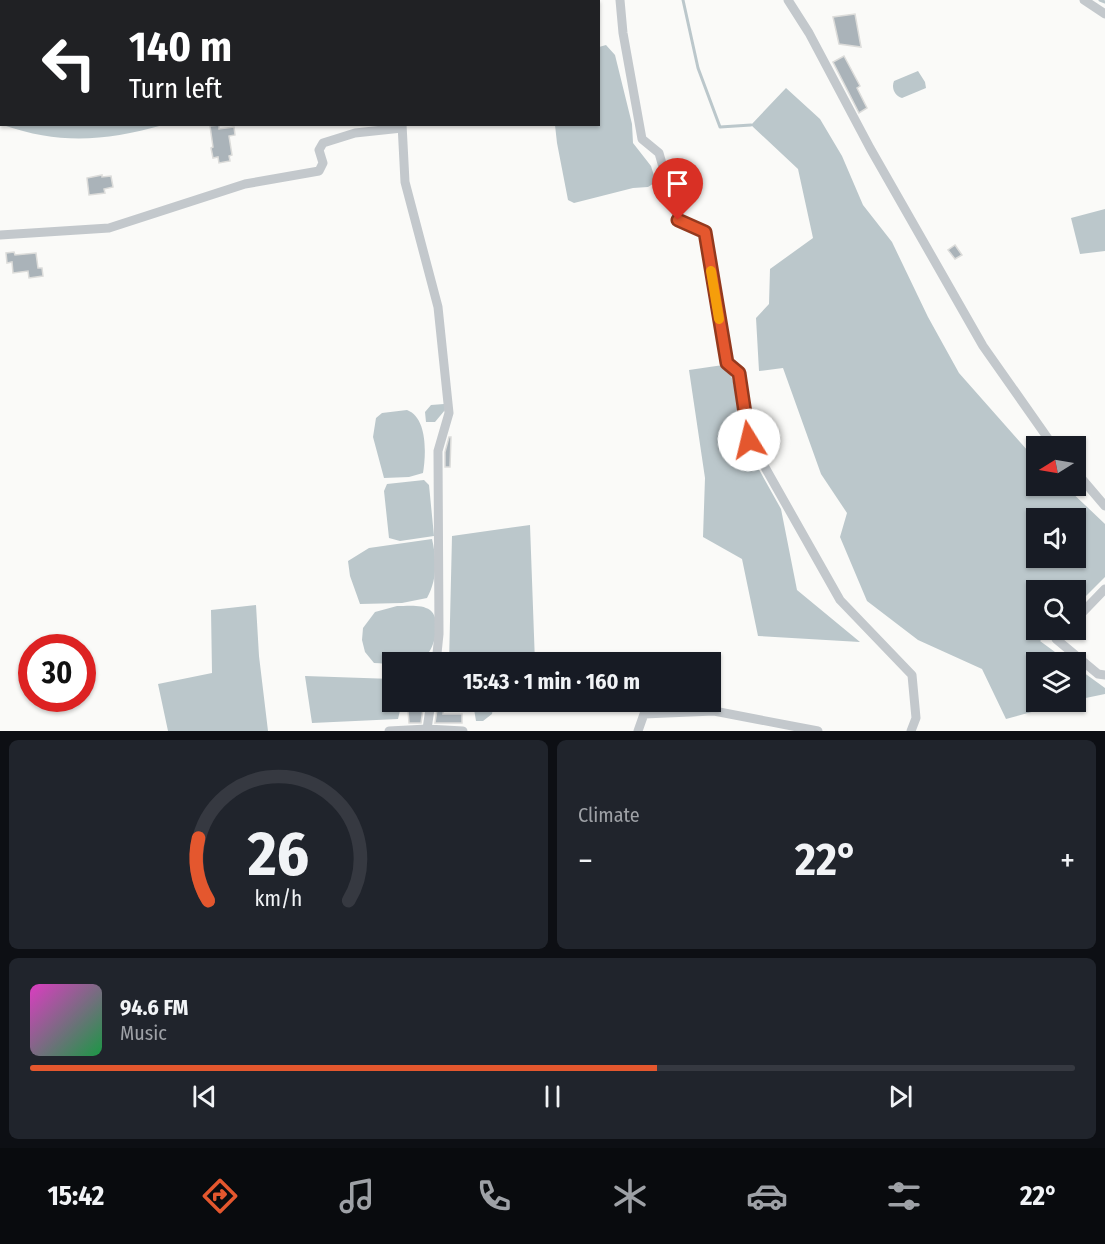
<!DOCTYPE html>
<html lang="en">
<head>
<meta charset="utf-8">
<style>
	:root { --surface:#171b24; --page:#20242c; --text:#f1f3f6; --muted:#9ea1a6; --line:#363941; --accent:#e4572e }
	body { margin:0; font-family:"Fira Sans Condensed",sans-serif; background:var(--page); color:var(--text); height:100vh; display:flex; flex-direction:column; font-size:22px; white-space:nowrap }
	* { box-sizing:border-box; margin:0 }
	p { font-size:20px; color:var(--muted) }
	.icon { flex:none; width:33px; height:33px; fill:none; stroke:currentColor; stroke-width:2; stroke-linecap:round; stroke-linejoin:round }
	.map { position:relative; height:731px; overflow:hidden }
	.panel { display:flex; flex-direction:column; gap:9px; padding:9px; background:#0d0f14; flex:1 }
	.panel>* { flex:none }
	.guide { position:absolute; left:0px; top:0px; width:600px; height:126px; box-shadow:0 2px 4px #0004; background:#202124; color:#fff; overflow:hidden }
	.needle { width:39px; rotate:259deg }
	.controls { position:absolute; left:1026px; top:436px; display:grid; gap:12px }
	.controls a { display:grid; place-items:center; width:60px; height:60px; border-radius:0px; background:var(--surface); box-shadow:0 2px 4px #0004; font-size:30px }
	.speed { position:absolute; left:18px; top:634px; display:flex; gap:12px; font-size:30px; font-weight:700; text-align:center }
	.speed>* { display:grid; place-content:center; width:78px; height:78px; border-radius:50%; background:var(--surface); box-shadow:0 2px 4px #0004; line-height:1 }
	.speed .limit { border:9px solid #d22; background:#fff; color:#111 }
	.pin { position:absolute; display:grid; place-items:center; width:51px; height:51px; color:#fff; margin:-62px -26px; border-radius:50% 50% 50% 0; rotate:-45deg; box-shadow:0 0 6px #0007 }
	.pin .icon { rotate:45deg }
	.me { position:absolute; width:66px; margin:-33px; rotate:351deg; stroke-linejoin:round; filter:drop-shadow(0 0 4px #0008) }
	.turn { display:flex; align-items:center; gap:21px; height:126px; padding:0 30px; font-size:27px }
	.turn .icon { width:78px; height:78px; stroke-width:2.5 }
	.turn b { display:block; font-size:42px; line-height:51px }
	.big { font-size:45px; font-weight:700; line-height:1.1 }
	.panel .tile { flex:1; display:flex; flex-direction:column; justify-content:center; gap:9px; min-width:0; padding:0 21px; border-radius:9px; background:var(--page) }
	.panel .dial { align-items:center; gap:0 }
	.dial svg { height:156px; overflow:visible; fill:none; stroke:var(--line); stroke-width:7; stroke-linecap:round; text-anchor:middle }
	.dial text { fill:var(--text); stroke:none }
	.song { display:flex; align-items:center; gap:18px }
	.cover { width:72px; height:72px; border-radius:9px; background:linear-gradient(135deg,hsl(310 70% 55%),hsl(140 70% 35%)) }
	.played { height:6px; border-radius:3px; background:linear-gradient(90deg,var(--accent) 60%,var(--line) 60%) }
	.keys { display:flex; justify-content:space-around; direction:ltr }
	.heat { display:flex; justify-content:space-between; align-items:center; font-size:33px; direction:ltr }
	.panel .tiles { flex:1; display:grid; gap:9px; grid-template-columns:1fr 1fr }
	.tile:last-child { grid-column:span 2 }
	.trip { position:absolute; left:382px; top:652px; width:339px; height:60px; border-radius:0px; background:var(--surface); box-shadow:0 2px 4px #0004; font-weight:700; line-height:60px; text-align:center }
	.dock { display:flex; height:96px; justify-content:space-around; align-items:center; background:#090b0e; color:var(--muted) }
	.dock .icon { width:42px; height:42px }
	.dock .active { color:var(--accent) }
	.dock b { font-size:27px; color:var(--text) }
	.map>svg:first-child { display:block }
</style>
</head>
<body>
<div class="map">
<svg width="1105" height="731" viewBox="0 0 1105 731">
	<rect width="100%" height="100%" fill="#fafaf8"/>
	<path fill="#bbc7cb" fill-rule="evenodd" d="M490 0H586V1H490Z
		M606 45 615 55 632 124 633 143 651 166 656 182 648 187 633 188 574 203 568 200 557 143 555 125 598 124 599 47Z
		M918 71 925 82 926 88 902 98C895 96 891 88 894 81Z
		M786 88 820 119 842 156 863 205 892 242 928 317 959 373 1036 460V486H1065L1105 524V577L1076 606V591H1036V630H1051L1040 641 1070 663H1036V702H1068L1006 719 982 669 918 640 867 601 840 537 847 513 821 474 783 368 759 371 756 318 769 304 770 269 813 238 798 169 751 125ZM1036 519H1076V558H1036Z
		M3 125H163C105 141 61 145 3 125Z
		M1105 209V251L1080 254 1071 218Z
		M723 365 732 378 752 457 781 509 797 590 860 642 758 636 742 559 703 537 705 478 689 370Z
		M444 404 445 410 435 422H426L425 412 431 405Z
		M407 410C428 418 426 455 423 473L409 477 384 478 373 437 376 418 382 413Z
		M424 480 429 485 434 536 400 541 389 538 384 491 387 484Z
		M530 525 535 663H449L452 536Z
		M432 539C437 560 437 580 427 598L402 603 360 604 350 576 348 561 369 548Z
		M256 605 259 656 268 731H168L158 684 212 673 211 610Z
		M397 606C407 606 422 604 430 610 443 620 434 654 421 660 407 666 389 664 374 663L365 652 362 640 363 628 375 612Z
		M1076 667 1105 688V694L1076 700Z
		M305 676 393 679V702H402L398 719 312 723Z
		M476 702H494L492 714 483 721H476L474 709Z"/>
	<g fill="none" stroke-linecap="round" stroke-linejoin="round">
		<path stroke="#bbc7cb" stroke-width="3" d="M683 0 698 68 720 127 751 125
			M1100 0 1105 2"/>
	</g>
	<path fill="#aab3b9" stroke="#dcdcda" stroke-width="1.5" d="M855 14 861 47 839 44 833 17Z
		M844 56 860 86 857 88 867 108 859 113 833 62Z
		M219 125V129L234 127 235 135 229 136 232 155 229 156 230 161 219 163 218 157 213 158 211 148 213 147 210 126Z
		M102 175V177L111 176 113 187 104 189 105 193 89 195 87 178Z
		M955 245 962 255 955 259 948 250Z
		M14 252 15 255 36 253 38 268H42L43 276 29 278 28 271 13 273 12 262 7 263 6 253Z
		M449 437H451L450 467H445V452Z
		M438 703 444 704 443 714H462V723H435Z
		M423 709 421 723H409L408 711Z"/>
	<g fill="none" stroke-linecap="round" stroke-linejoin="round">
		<path stroke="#c3c8cc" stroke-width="9" d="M421 0V2
			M620 0 623 33 642 139 659 153 678 220 705 232 727 363 739 373 749 439 840 600 912 675 916 718 911 731
			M788 0 809 33 870 148 983 346 1054 447
			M1084 0 1105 14
			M402 124 405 182 438 307 449 413 438 451 439 634 436 663
			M0 235 109 228 245 184 319 171 323 163 319 150 323 143 355 133 402 128
			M1076 472 1105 506
			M1076 619 1105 589
			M1064 630 1056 639 1098 674 1105 675
			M431 702 427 729 463 731
			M389 731 427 729
			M638 731 644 714 714 711 818 731"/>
	</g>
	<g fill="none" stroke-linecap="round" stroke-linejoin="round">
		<g stroke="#94391e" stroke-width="15">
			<path id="route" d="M678 220 705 232 727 363 739 373 749 440"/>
		</g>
		<use href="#route" stroke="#e4572e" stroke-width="10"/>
		<path stroke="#f59e0b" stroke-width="10" d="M711 271 719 319"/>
	</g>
</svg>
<div class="controls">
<a><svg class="needle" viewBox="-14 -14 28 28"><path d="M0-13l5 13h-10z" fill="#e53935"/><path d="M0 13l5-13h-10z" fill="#9ea1a6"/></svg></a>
<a><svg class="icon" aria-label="sound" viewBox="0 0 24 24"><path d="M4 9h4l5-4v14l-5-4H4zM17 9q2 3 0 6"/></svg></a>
<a><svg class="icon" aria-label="search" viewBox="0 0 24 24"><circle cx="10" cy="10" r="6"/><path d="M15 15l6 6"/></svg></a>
<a><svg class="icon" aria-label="layers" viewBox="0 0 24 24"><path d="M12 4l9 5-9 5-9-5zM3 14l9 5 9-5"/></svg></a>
</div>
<div class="speed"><div class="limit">30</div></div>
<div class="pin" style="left:678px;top:220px;background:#d93025"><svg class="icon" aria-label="arrive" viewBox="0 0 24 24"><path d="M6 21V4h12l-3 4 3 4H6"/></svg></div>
<svg class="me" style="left:749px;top:440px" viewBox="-20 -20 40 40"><circle r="19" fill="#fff"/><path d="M0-13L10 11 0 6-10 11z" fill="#e4572e"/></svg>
<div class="trip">15:43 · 1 min · 160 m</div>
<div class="guide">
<div class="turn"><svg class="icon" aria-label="left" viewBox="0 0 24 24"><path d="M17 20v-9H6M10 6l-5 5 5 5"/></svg><div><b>140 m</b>Turn left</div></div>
</div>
</div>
<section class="panel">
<div class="tiles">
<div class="tile dial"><svg viewBox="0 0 100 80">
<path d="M14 69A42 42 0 1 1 86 69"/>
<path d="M14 69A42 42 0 0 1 9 37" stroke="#e4572e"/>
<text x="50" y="56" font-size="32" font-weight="700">26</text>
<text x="50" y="72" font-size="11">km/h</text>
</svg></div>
<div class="tile"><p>Climate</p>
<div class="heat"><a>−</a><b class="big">22°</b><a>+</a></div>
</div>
<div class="tile">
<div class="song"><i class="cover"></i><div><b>94.6 FM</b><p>Music</p></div></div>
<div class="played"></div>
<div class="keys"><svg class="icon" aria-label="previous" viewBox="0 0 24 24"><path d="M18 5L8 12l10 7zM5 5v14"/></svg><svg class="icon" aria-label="pause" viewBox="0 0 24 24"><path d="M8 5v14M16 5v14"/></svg><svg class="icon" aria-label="next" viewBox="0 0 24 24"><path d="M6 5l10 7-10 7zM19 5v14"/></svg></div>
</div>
</div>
</section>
<nav class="dock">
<b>15:42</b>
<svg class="icon active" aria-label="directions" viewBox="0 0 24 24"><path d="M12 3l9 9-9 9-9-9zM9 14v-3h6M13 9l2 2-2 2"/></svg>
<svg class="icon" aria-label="music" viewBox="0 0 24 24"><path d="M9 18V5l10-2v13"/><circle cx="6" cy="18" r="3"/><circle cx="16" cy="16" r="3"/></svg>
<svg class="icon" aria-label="phone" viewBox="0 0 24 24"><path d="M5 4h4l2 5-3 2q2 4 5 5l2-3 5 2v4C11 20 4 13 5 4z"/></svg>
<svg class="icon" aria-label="climate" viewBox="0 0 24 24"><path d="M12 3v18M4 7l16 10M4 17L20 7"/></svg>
<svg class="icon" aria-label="car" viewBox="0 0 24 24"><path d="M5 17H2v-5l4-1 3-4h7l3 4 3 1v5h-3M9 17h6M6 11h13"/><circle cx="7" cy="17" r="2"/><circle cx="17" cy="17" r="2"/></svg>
<svg class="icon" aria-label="filters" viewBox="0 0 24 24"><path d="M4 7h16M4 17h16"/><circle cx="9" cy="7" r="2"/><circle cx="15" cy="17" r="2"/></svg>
<b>22°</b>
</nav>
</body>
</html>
